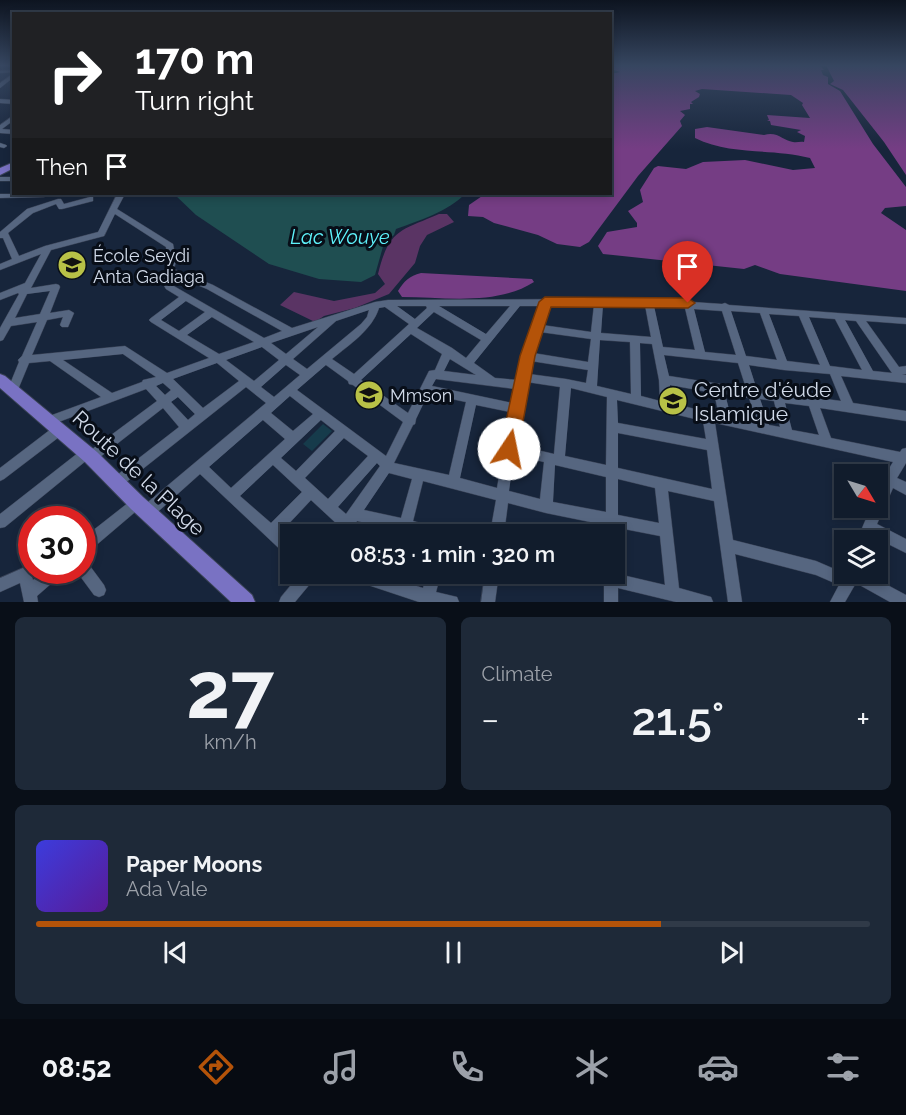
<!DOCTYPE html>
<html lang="en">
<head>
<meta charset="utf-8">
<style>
	:root { --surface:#111c2c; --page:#1e2938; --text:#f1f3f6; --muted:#9ca1a9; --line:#303a48; --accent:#b45309 }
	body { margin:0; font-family:Raleway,sans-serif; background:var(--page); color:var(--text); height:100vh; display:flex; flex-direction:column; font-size:22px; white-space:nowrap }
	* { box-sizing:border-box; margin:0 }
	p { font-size:20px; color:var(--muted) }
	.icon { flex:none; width:33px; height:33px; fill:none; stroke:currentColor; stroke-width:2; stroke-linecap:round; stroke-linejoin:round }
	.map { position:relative; height:602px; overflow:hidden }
	.panel { display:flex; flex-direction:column; gap:15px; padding:15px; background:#090f18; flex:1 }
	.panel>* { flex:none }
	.hud { position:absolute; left:12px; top:12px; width:600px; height:183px; border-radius:0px; box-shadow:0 3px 9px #0003,0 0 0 2px var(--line); background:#202124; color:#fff; overflow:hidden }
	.needle { width:39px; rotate:128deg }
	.buttons { position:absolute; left:834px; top:464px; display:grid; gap:12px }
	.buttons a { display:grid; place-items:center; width:54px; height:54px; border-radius:0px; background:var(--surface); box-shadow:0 3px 9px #0003,0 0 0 2px var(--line); font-size:30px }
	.speed { position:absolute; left:18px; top:506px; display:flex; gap:12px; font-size:30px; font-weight:700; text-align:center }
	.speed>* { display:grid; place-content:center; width:78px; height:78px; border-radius:50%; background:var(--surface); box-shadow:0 3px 9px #0003,0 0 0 2px var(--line); line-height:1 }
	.speed .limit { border:9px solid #d22; background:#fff; color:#111 }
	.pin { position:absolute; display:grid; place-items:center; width:51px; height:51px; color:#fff; margin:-62px -26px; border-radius:50% 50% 50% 0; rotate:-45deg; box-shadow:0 0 6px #0007 }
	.pin .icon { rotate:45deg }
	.me { position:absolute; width:66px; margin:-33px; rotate:11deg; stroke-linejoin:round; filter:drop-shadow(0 0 4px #0008) }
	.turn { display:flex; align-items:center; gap:21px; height:126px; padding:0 24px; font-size:27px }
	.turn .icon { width:78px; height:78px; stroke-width:2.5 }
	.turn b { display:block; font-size:42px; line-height:51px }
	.then { display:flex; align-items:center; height:57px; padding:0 24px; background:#0003; gap:12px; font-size:22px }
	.big { font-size:45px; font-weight:600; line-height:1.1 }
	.panel .card { flex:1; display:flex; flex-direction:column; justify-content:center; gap:9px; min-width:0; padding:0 21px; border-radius:9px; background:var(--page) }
	.panel .dial { align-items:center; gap:0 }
	.dial b { font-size:78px; line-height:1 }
	.song { display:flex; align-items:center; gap:18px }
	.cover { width:72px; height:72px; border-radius:9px; background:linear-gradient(135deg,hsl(240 70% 55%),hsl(270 70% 35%)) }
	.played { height:6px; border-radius:3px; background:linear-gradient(90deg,var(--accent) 75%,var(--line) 75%) }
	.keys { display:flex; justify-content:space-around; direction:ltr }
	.heat { display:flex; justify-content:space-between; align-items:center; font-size:33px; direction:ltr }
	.panel .tiles { flex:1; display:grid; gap:15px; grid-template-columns:1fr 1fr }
	.card:last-child { grid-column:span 2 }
	.trip { position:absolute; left:280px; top:524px; width:345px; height:60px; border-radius:0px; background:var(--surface); box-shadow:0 3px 9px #0003,0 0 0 2px var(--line); font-weight:600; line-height:60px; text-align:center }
	.dock { display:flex; height:96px; justify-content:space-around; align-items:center; background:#070b12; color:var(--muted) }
	.dock .icon { width:42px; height:42px }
	.dock .selected { color:var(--accent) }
	.dock b { font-size:27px; color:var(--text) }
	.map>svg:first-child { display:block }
</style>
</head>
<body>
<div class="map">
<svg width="906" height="602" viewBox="0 0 906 602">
	<rect width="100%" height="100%" fill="#17253b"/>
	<path fill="#5a3464" d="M439 214H447L454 222 427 235 420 246 415 263 389 294 355 308 324 316 315 322 280 305 294 292 334 301 375 293 385 284 378 274C389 229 400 231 439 214Z"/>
	<path fill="#753d84" d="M611 65H820L824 70H821L823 75 828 77V84L840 91 873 144 906 187V206L885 208 881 213 906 230V291L780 274 755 265 744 269 613 255 603 254 598 246 607 232 637 227V223L628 211 643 202 640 190 654 168 658 166 686 169 703 162 745 160 793 170 815 168 810 158C772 148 732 156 695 138V129L707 127 764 135C778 131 783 141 793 142 797 143 800 141 804 142L805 136 797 132 801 130 771 125 770 121H767L769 120 767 115 810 118 802 105 803 103 791 95 702 89 695 91 700 94 699 97 691 102 693 104H690V109L680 111 685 115 680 121 682 126 638 176 589 242 580 247 557 244 538 235 494 223 483 217 468 216 469 205 485 194H610L611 74 620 72 611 69Z
		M826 65H906V175L884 142 843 90 830 84 834 81Z
		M421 273 532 279 534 282C497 306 444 297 402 297L398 291C404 281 409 276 421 273Z"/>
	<path fill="#1f4e51" d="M174 194H465C449 211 418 221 396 229L394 235 384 243 375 275 361 282 319 279 269 264 196 215Z"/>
	<path fill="#163b4b" d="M323 424 332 431 312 451 303 444Z"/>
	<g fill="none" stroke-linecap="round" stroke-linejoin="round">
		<g stroke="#394255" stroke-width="1">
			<path id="minor" d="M14 70V72L0 73V71Z
				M14 73V77L0 88V83Z
				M0 99 14 100V104L0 103Z
				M14 115V120L2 129 14 130V134L0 133V125Z
				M0 143 6 145 7 146 4 148 0 147Z
				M0 177H14V181H0Z
				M0 194H47L48 195 44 197 0 198Z
				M117 194H125L117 209 173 244 176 261 174 269 213 285 292 328 375 302 388 300 596 299 599 298 684 301 688 300 692 302 722 304 725 303 729 305 906 318V324L866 321 899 367 906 366V374L902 375H906V383L841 376 853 403 906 411V421L820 408 831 438 900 452 902 449 906 448V463L897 478 906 482V495L893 488 877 524 906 539V553L872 536 871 540H857L871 507H878C878 490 884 476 893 462L715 423 733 540 816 561 846 574 865 573 906 595V602H890L856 583 845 602H830L839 585 816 575 735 554 742 602H728L714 501 668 491 679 588 711 597 713 602H676L618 588V602H604V584L581 578 579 573H615V569L618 574 665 585 660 536 619 528V534L615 539V534H605V525L546 513 508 503 504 534H490L496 500 423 481 413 521 442 529 444 534H414L357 521 353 530 348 534H333L338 525 311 500 281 532 291 541V557L286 555 200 474 152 517 147 518 142 517 141 512 142 507 266 403 246 387 120 487 116 489 112 487 110 483 112 479 179 427 163 408 95 461 91 462 87 460 5 527 0 528V514L83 449 87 448 91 450 157 401 146 389 48 426 44 424 42 421 44 418 101 397 50 361 29 363 17 392 13 393 9 392 8 389 19 362 18 360 22 356 37 322 11 326 3 340 0 341V328L19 294 18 293 0 300V293L25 283 41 254 0 270V264L12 259 3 238H0V232L27 209 58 199H61L64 204 90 197H93V201L62 209H59L56 204 33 213 8 233 19 256 45 246 98 232ZM115 214 166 247 168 261 163 284 166 289 179 297 151 318 149 320 151 322 209 358 167 373 125 346 32 355 47 320 63 317 60 325 62 327H68L74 313 69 310 50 313 60 287 59 285 56 284 31 288 51 250 104 236ZM173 275 207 289 282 331 264 338 172 285ZM50 291 40 314 15 318 27 294ZM186 301 205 312 179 331 161 320ZM594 305 591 332 542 325 548 306ZM603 305H645L651 337 601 333ZM397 306H426L427 308 415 319ZM439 306H510L486 334ZM520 306H539L522 356 517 380 495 378 474 363ZM654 306 685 308 695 350 663 347ZM385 307 409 324 354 374 332 359C350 344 372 330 379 308ZM694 309 722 311 736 355 705 352ZM369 310 367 317 361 324 307 369 293 359 336 321ZM731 311 760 313 777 360 746 356ZM434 312 481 340 466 358 452 348 417 328ZM769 314 799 316 820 365 787 361ZM212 317 254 342 219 354 187 335ZM809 317 835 319 862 370 830 366ZM845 320 856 321 892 373 873 371ZM318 327 286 354 271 343ZM540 332 591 339 588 362 533 353ZM411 334 442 354 435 370 429 371 408 413 361 380ZM600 340 630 342 631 394 597 386ZM640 343 652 344 659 380 660 401 641 396ZM262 347 279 360 254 381 226 360ZM123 354 156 377 143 380 142 382 112 393 63 360ZM664 355 738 363 746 388 669 376ZM450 359 476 375 444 371ZM531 361 588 370 586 383 566 379 529 374ZM217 363 239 381 203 408 173 379ZM286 365 300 375 274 397 261 387ZM326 365 348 381 349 384 353 385 403 422 386 456 297 390ZM749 365 784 370 830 374 841 401 757 390ZM436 379 515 389 512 403 432 386ZM527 382 560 387 554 454 516 445ZM163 383 171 390 165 395 156 386ZM670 385 714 393 719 415 671 403ZM571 388 607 397 606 465 565 456ZM428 394 466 402 449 475 394 463 413 425 415 424 416 419ZM725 394 749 398 757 422 731 417ZM290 396 313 414 293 431 271 413ZM178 397 195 414 188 420 171 402ZM760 399 774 401 780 427 769 425ZM617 400 703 421 706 439 618 423ZM785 403 809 406 819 435 792 430ZM476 405 510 412 497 488 460 478ZM263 420 285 439 231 488 209 467ZM321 420 335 431 296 471 281 458ZM618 433 707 450 712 489 618 468ZM344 438 368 456 328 499 305 478ZM514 455 544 462 540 499 509 491ZM377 463 380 466 346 514 338 507ZM273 465 302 492 271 523 240 496ZM555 465 606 477V512L553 502ZM389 473 412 479 401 518 364 510ZM618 479 655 488 659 523 618 515Z
				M59 425 63 426 65 430 63 434 4 479 0 481V468L55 426Z
				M137 497 141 499 143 503 141 507 87 553 82 555V539L133 499Z
				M82 560 87 562 104 585 106 590 104 595 99 597 94 595 77 572 76 570H82Z
				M25 567 30 569 33 580 45 570H63L61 575 37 596 38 602H24L20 583 0 592V578Z
				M301 573H317L315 578 295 602H279L281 597Z
				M346 573H375L423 588 427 573H441L436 592 457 597 459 602H419L353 580 348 578Z
				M485 573H499L495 602H481Z"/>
		</g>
		<g stroke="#394255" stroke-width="2">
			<path id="major" d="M14 162V168L0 175V168Z
				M0 374 5 376 97 452 143 497 252 595 255 602H231L131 509 85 462 0 388Z"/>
		</g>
		<use href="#minor" fill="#566680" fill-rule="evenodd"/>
		<use href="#major" fill="#7972c3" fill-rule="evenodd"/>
	</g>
	<linearGradient id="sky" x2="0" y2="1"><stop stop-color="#0d1420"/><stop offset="0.44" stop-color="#364660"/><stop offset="1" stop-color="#364660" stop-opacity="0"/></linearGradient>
	<rect width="906" height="149" fill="url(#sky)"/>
	<path fill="#b45309" stroke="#753606" stroke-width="1.5" d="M545 297 688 298 695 303 688 308 551 307 535 356 518 449 515 455 509 457 503 455 500 449 520 356 539 302Z"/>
	<defs>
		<g id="school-disc" transform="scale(1.5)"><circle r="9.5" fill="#b8c147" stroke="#080e18"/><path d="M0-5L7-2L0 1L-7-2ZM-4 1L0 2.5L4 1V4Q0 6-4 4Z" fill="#111"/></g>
	</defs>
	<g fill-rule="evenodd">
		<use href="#school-disc" x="72" y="265"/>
		<use href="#school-disc" x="369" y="395"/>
		<use href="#school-disc" x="673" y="401"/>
	</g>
	<g text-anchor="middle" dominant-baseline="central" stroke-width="6" stroke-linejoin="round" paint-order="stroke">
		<g font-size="18" fill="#d1dae9" stroke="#080e18" text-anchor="start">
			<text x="93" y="255">École Seydi<tspan x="93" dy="21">Anta Gadiaga</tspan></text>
			<text x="390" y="395">Mmson</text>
		</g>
		<g font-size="20" font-style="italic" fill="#5ef2fb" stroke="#080e18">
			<text x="340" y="237">Lac Wouye</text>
		</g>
		<g font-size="21" fill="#d1dae9" stroke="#080e18" text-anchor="start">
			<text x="694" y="389">Centre d'éude<tspan x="694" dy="24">Islamique</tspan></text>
		</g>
		<g font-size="21" fill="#d1dae9" stroke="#080e18">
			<text transform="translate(139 473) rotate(43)">Route de la Plage</text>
		</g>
	</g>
</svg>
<div class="buttons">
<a><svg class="needle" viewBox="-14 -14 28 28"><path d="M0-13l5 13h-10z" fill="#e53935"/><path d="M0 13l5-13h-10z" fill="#9ca1a9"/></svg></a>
<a><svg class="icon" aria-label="layers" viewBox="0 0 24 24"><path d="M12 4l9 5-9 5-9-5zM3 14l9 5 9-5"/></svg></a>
</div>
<div class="speed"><div class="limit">30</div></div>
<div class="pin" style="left:688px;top:303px;background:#d93025"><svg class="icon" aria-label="arrive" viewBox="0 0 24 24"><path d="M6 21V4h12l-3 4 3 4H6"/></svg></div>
<svg class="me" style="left:509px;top:449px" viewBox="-20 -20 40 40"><circle r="19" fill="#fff"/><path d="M0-13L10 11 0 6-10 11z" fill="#b45309"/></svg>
<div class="trip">08:53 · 1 min · 320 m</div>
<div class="hud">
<div class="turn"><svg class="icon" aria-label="right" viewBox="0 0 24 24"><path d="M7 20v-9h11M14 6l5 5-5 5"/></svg><div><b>170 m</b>Turn right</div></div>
<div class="then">Then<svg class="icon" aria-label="arrive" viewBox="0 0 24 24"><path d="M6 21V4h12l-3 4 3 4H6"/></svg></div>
</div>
</div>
<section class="panel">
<div class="tiles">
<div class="card dial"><b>27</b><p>km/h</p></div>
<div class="card"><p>Climate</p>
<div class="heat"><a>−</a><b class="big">21.5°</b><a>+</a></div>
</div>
<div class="card">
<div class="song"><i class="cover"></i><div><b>Paper Moons</b><p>Ada Vale</p></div></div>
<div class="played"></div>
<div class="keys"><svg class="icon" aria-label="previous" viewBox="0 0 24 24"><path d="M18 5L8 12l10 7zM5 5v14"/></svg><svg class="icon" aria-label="pause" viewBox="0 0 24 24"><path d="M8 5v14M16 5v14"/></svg><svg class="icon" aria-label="next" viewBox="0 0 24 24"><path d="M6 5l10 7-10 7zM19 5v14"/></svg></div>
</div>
</div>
</section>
<nav class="dock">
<b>08:52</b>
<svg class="icon selected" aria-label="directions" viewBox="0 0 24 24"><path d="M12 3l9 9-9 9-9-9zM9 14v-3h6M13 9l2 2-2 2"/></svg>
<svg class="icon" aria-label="music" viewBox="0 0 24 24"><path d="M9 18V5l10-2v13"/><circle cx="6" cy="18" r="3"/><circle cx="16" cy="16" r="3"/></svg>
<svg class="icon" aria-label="phone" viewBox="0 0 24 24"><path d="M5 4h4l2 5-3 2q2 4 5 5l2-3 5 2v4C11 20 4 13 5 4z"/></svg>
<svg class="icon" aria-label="climate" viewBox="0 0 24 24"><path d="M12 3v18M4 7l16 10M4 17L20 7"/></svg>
<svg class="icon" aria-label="car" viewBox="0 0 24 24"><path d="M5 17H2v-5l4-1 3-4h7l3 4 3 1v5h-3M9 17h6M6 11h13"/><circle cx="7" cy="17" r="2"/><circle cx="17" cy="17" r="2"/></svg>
<svg class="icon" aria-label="filters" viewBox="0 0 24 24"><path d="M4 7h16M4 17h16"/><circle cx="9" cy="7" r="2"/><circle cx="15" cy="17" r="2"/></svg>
</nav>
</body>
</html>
